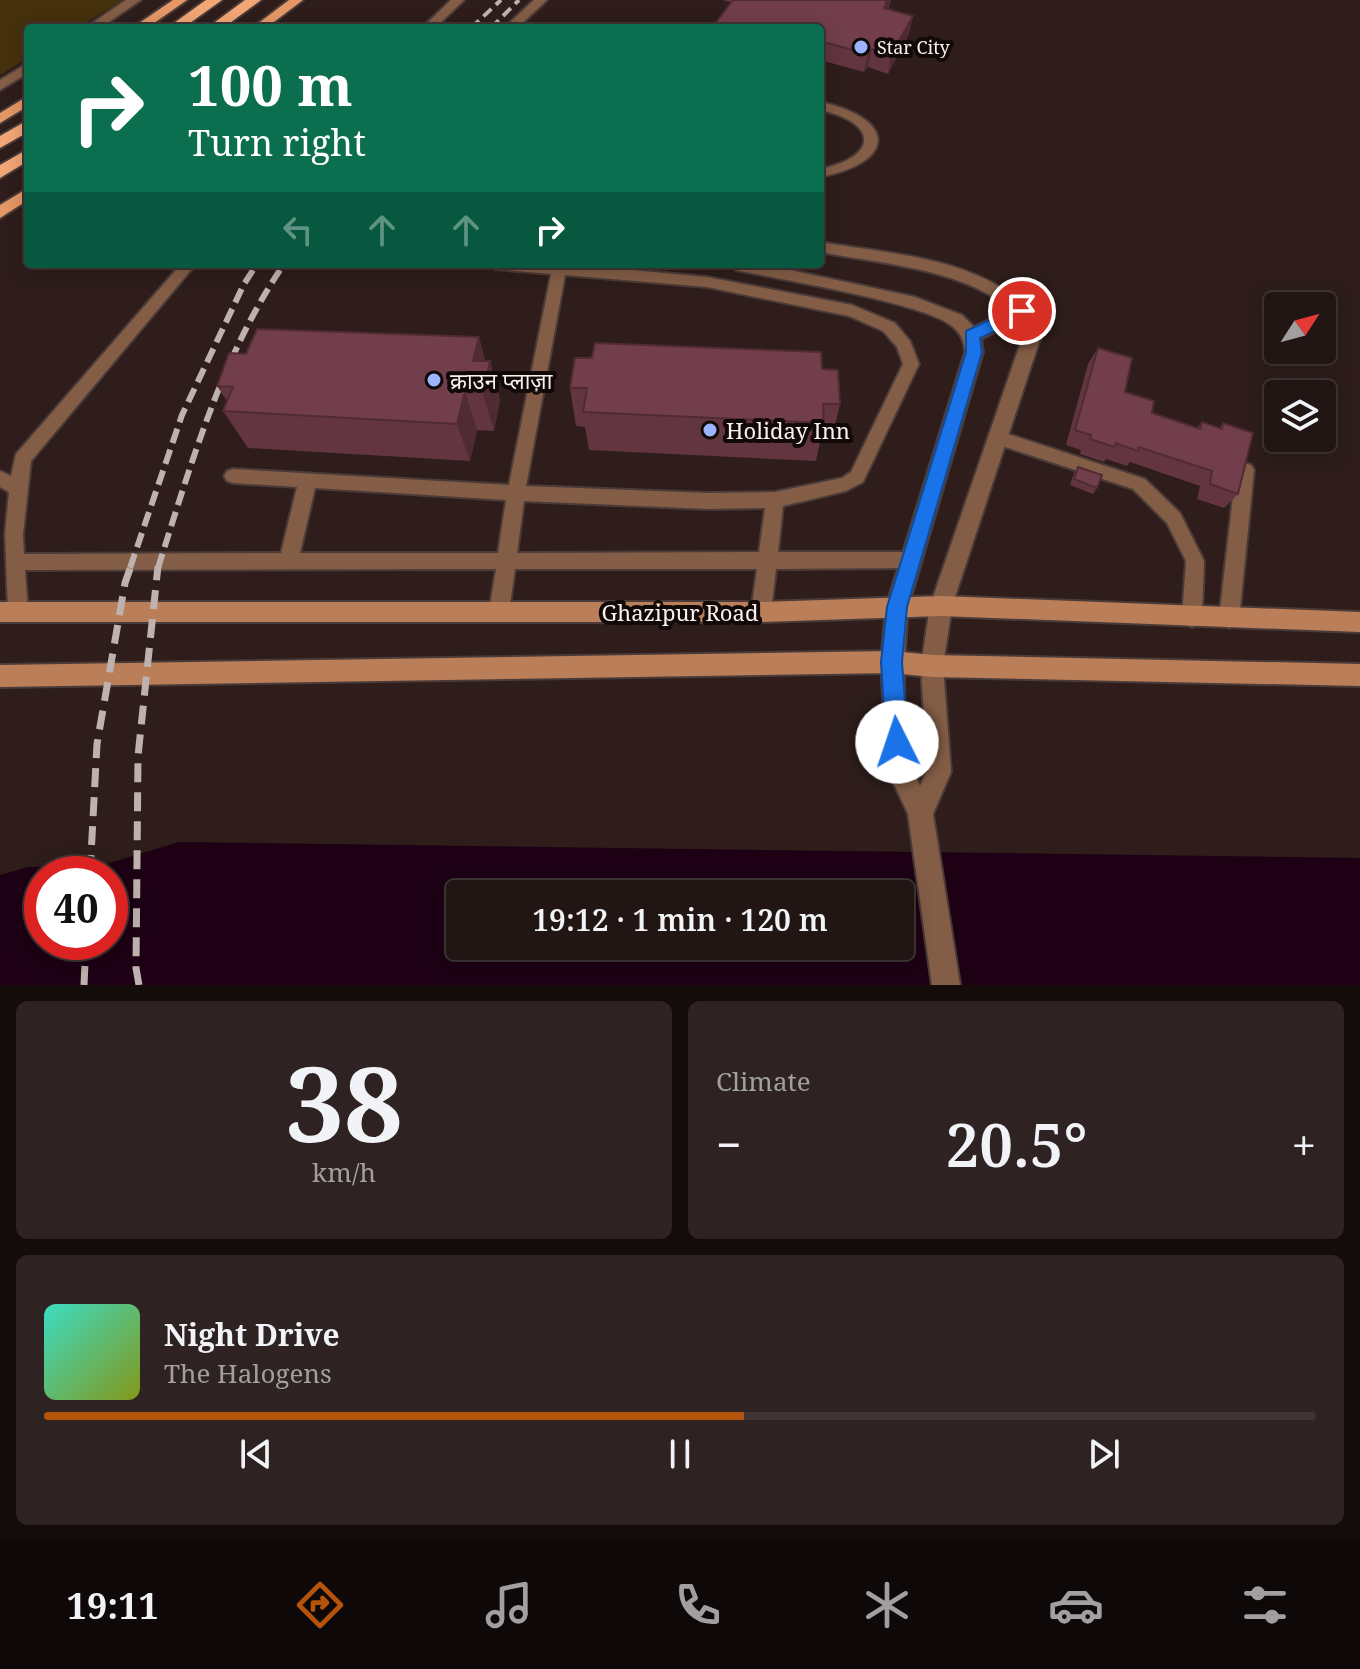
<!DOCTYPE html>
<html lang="en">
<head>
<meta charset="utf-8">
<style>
	:root { --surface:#221614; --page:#2e2322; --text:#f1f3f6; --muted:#a29fa0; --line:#3f3534; --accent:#b45309 }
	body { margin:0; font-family:"Noto Serif","Noto Sans Devanagari",serif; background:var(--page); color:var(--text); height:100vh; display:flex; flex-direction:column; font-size:30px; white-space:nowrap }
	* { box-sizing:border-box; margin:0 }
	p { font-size:26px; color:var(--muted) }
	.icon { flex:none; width:44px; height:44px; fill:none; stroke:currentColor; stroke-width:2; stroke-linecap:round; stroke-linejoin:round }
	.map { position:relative; height:985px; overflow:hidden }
	.sheet { display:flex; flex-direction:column; gap:16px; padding:16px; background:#130c0b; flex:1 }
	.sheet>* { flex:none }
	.banner { position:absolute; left:24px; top:24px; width:800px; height:244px; border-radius:8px; box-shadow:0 4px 20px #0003,0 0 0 2px var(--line); background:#0b6e4f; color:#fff; overflow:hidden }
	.needle { width:52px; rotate:54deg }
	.controls { position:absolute; left:1264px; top:292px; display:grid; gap:16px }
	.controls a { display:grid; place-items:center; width:72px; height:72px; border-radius:8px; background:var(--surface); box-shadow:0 4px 20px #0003,0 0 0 2px var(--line); font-size:40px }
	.speed { position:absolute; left:24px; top:856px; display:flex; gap:16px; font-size:40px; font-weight:700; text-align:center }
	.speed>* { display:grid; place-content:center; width:104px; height:104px; border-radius:50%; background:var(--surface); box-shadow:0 4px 20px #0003,0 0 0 2px var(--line); line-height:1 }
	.speed .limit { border:12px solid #d22; background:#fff; color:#111 }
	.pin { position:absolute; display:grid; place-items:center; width:68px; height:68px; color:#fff; margin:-34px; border:4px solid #fff; border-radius:50%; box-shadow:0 2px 8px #0007 }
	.me { position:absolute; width:88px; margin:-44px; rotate:356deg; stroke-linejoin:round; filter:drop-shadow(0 0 6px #0008) }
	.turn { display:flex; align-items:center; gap:28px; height:168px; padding:0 32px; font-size:36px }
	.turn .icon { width:104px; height:104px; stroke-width:2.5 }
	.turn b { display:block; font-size:56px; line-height:68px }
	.lanes { display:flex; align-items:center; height:76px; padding:0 32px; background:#0003; justify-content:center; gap:40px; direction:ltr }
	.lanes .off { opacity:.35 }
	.big { font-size:60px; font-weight:600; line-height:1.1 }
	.sheet .tile { flex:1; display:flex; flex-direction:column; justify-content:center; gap:12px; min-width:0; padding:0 28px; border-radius:12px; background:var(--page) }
	.sheet .dial { align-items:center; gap:0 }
	.dial b { font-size:104px; line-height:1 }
	.song { display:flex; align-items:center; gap:24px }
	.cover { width:96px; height:96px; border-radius:12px; background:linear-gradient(135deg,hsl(170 70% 55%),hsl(70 70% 35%)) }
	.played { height:8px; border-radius:4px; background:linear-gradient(90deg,var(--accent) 55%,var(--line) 55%) }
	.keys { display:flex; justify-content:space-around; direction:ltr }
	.heat { display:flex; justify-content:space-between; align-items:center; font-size:44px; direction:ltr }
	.sheet .tiles { flex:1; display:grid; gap:16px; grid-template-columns:1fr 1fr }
	.tile:last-child { grid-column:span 2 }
	.trip { position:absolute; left:446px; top:880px; width:468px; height:80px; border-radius:8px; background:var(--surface); box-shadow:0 4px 20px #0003,0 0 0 2px var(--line); font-weight:600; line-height:80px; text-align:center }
	.tabs { display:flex; height:128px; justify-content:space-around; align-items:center; background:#0e0908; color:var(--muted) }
	.tabs .icon { width:56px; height:56px }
	.tabs .active { color:var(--accent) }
	.tabs b { font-size:36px; color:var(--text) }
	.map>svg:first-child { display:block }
</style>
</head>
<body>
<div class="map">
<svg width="1360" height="985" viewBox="0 0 1360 985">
	<rect width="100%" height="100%" fill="#2e1d1a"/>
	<path fill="#46310d" d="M0 0H123L77 28H28V58L0 75Z"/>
	<path fill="#1d0014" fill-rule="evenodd" d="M179 842 1360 858V985H0V875L28 867H96ZM42 874H110V942H42ZM460 894H900V946H460Z"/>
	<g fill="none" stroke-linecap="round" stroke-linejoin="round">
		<g stroke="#4b3b38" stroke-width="4">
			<path id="service" d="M451 0H464L435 28H422Z
				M534 0H547L517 28H504Z
				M820 102C896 118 898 162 820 177V169C880 157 878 122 820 110Z
				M181 264H196L31 461 23 534 24 554 281 553 297 487 233 483 227 481 224 476 227 471 233 469 509 485 551 274 495 269 488 264H567L707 277 852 305 895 323 910 341 919 364 863 482 846 491 783 506 778 552H909L916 554 918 560 916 566 909 568 776 569 771 612 768 618 761 621 754 618 751 612 757 569H515L509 612 506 618 499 621 492 618 489 612 496 569 25 570 28 612 25 618 18 621 11 618 8 612 5 534 9 492 0 487V471L11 476 16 454ZM565 275 707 287 849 316 883 331 897 347 903 364 851 472 842 478 775 492 708 493 526 486ZM315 488 506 500 498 553H300ZM524 501 708 509 765 508 759 552 517 553Z
				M999 431 1145 479 1180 513 1204 561 1202 618 1199 624 1192 627 1185 624 1182 618 1186 561 1167 523 1133 489 993 443 990 438 993 433Z
				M1245 463 1251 465 1254 470 1239 619 1236 625 1229 628 1222 625 1219 619 1236 470 1239 465Z"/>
		</g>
		<g stroke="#4b3b38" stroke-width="4">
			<path id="minor" d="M820 242C895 255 1001 258 1043 330L952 606 949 613 941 616 933 613 930 606 1025 330 1018 320 981 339 983 352 908 607 905 614 897 617 889 614 886 607 965 352C964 340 961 334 952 326 925 303 778 279 736 270L728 264H762L915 297 962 315 974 327 1010 310C967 269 876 263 820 252Z"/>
		</g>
		<g stroke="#4b3b38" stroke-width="4">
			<path id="tertiary" d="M126 0H141L100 28H85Z
				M28 63V73L0 90V80Z
				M941 596 949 599 952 606 943 666 951 772 933 814 960 985H932L908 814 887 769 881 662 886 607 889 600 897 597 905 600 908 607C904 656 898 742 920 786L927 771 921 666 930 606 933 599Z"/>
		</g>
		<g stroke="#4b3b38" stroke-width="4">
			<path id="secondary" d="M941 596 1360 612V632L941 616 761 622H0V602H761Z
				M892 651 932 655 1360 664V686L932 677 892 673 0 687V665Z"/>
		</g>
		<g stroke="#4b3b38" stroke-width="4">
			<path id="primary" d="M173 0H187L147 28H132Z
				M289 0H303L266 28H252Z
				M28 96V106L0 123V113Z
				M28 188V200L0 218V205Z"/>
		</g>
		<g stroke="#4b3b38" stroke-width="4">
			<path id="trunk" d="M206 0H222L183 28H167Z
				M245 0H261L223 28H207Z
				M28 120V132L0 148V136Z
				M28 149V161L0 178V165Z"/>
		</g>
		<use href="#service" fill="#835d46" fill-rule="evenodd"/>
		<use href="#minor" fill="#835d46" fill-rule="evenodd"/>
		<use href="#tertiary" fill="#835d46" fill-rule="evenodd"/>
		<use href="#secondary" fill="#ba7e59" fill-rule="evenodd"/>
		<use href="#primary" fill="#e59766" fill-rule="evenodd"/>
		<use href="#trunk" fill="#f2a676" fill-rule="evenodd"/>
		<path stroke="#beb1ae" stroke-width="4" stroke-dasharray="11 6" stroke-linecap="butt" d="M471 28 501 0
			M491 28 519 0"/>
		<path stroke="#beb1ae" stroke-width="6" stroke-dasharray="15 7" stroke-linecap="butt" d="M130 568 182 415 244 284 257 264
			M158 568C191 464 222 355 284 264"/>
		<path stroke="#beb1ae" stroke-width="7" stroke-dasharray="19 10" stroke-linecap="butt" d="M90 874 97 744 125 583 131 566
			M84 985 86 942
			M139 985 136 968 138 756 158 566"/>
	</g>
	<path fill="#623540" d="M722 0H891L888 9 909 34 888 74 868 67 864 72 820 60V28Z
		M479 337 485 361H490L500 400 494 431 477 430 470 461 248 448 223 411 227 401 217 386Z
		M1098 348 1125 392 1152 413 1197 428 1202 422 1219 428 1223 423 1238 494 1224 508 1197 499 1200 486 1130 462 1127 466 1106 459 1104 462 1080 454 1081 450 1066 445 1088 364Z
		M592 358 822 369 840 404 831 443 820 442 816 461 589 450 585 427 576 426 570 388Z
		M1078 467 1097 488 1093 494 1070 485 1074 473Z"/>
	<path fill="#502b34" d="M887 0H891L890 5 880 27 884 8Z
		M913 16 909 34 888 74 891 55Z
		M872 49 868 67 864 72 867 54Z
		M479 337 488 371 490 361 500 400 494 431 473 361Z
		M465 391 477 430 470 461 457 424Z"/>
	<path fill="#723e4b" stroke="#502b34" stroke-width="2" d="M733 0H887L884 8 913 16 891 55 872 49 867 54 820 41V28H712Z
		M257 329 479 337 473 361H490L483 392 465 391 457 424 223 411 233 387 217 386 229 353 246 354Z
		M595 343 821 352 822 369 838 370 840 404H823L824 423 583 412 587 388H570L575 358H592Z
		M1098 348 1132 358 1125 392 1154 401 1152 413 1200 429 1202 422 1222 429 1223 423 1253 433 1238 494 1210 484 1212 471 1139 447 1138 451 1116 443 1114 447 1090 439 1091 435 1075 430Z
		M1078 467 1102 475 1097 488 1074 479Z"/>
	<path fill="#1a73e8" stroke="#114b97" stroke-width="2" d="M1022 305 1028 307V315L980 338 982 352 907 607 902 662 908 742 905 750 897 753 890 750 886 742 881 662 887 607 966 352V331Z"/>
	<g fill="#9cb4fd" stroke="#110908" stroke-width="3">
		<circle cx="861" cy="47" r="8"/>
		<circle cx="434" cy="380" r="8"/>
		<circle cx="710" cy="430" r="8"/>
	</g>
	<g text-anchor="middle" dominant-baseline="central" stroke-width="8" stroke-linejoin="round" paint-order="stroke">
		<g font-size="18" fill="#fcf0ed" stroke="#110908" text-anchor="start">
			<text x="877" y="47">Star City</text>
		</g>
		<g font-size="22" fill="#fcf0ed" stroke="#110908" text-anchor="start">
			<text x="450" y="380">क्राउन प्लाज़ा</text>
			<text x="726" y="430">Holiday Inn</text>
		</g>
		<g font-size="22" fill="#fcf0ed" stroke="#110908">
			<text x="680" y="612">Ghazipur Road</text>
		</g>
	</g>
</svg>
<div class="controls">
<a><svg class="needle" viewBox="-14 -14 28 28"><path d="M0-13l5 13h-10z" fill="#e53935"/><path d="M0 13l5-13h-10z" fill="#a29fa0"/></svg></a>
<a><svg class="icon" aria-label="layers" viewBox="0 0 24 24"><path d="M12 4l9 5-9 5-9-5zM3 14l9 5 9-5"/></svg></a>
</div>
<div class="speed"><div class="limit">40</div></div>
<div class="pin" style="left:1022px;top:311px;background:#d93025"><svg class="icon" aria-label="arrive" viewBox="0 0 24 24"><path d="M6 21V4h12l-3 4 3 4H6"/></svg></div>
<svg class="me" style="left:897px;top:742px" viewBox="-20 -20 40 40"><circle r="19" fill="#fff"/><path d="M0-13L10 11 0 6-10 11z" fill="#1a73e8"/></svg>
<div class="trip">19:12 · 1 min · 120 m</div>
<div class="banner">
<div class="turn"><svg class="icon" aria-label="right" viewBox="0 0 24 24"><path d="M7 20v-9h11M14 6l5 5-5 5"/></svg><div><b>100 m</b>Turn right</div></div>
<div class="lanes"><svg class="icon off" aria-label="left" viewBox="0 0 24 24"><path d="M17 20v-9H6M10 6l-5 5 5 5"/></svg><svg class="icon off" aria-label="ahead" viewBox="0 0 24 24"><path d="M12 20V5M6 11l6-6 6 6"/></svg><svg class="icon off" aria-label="ahead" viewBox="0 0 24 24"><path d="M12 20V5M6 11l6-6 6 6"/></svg><svg class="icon" aria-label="right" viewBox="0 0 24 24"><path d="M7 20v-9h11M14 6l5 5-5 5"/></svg></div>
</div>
</div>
<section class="sheet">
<div class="tiles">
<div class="tile dial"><b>38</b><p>km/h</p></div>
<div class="tile"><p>Climate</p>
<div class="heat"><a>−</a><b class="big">20.5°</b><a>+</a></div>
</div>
<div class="tile">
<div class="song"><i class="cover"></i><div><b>Night Drive</b><p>The Halogens</p></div></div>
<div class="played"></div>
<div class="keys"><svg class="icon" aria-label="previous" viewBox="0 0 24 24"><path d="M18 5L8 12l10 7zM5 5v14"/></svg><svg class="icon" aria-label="pause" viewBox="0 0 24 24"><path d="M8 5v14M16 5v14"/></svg><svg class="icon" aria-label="next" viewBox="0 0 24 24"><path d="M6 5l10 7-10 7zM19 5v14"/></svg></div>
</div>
</div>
</section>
<nav class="tabs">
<b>19:11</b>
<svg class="icon active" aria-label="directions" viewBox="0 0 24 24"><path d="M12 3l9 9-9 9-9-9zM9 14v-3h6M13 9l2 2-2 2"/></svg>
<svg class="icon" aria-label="music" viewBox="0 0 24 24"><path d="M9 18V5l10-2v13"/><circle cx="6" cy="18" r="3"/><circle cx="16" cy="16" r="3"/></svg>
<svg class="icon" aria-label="phone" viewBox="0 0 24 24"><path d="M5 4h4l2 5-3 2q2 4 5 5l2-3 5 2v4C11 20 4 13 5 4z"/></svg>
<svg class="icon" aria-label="climate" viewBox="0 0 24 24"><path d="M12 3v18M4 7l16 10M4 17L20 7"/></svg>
<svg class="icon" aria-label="car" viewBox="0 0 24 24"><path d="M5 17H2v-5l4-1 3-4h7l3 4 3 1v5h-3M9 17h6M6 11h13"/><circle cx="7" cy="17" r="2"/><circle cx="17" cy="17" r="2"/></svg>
<svg class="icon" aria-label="filters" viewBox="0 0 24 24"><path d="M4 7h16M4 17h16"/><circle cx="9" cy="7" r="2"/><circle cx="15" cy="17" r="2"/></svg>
</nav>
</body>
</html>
